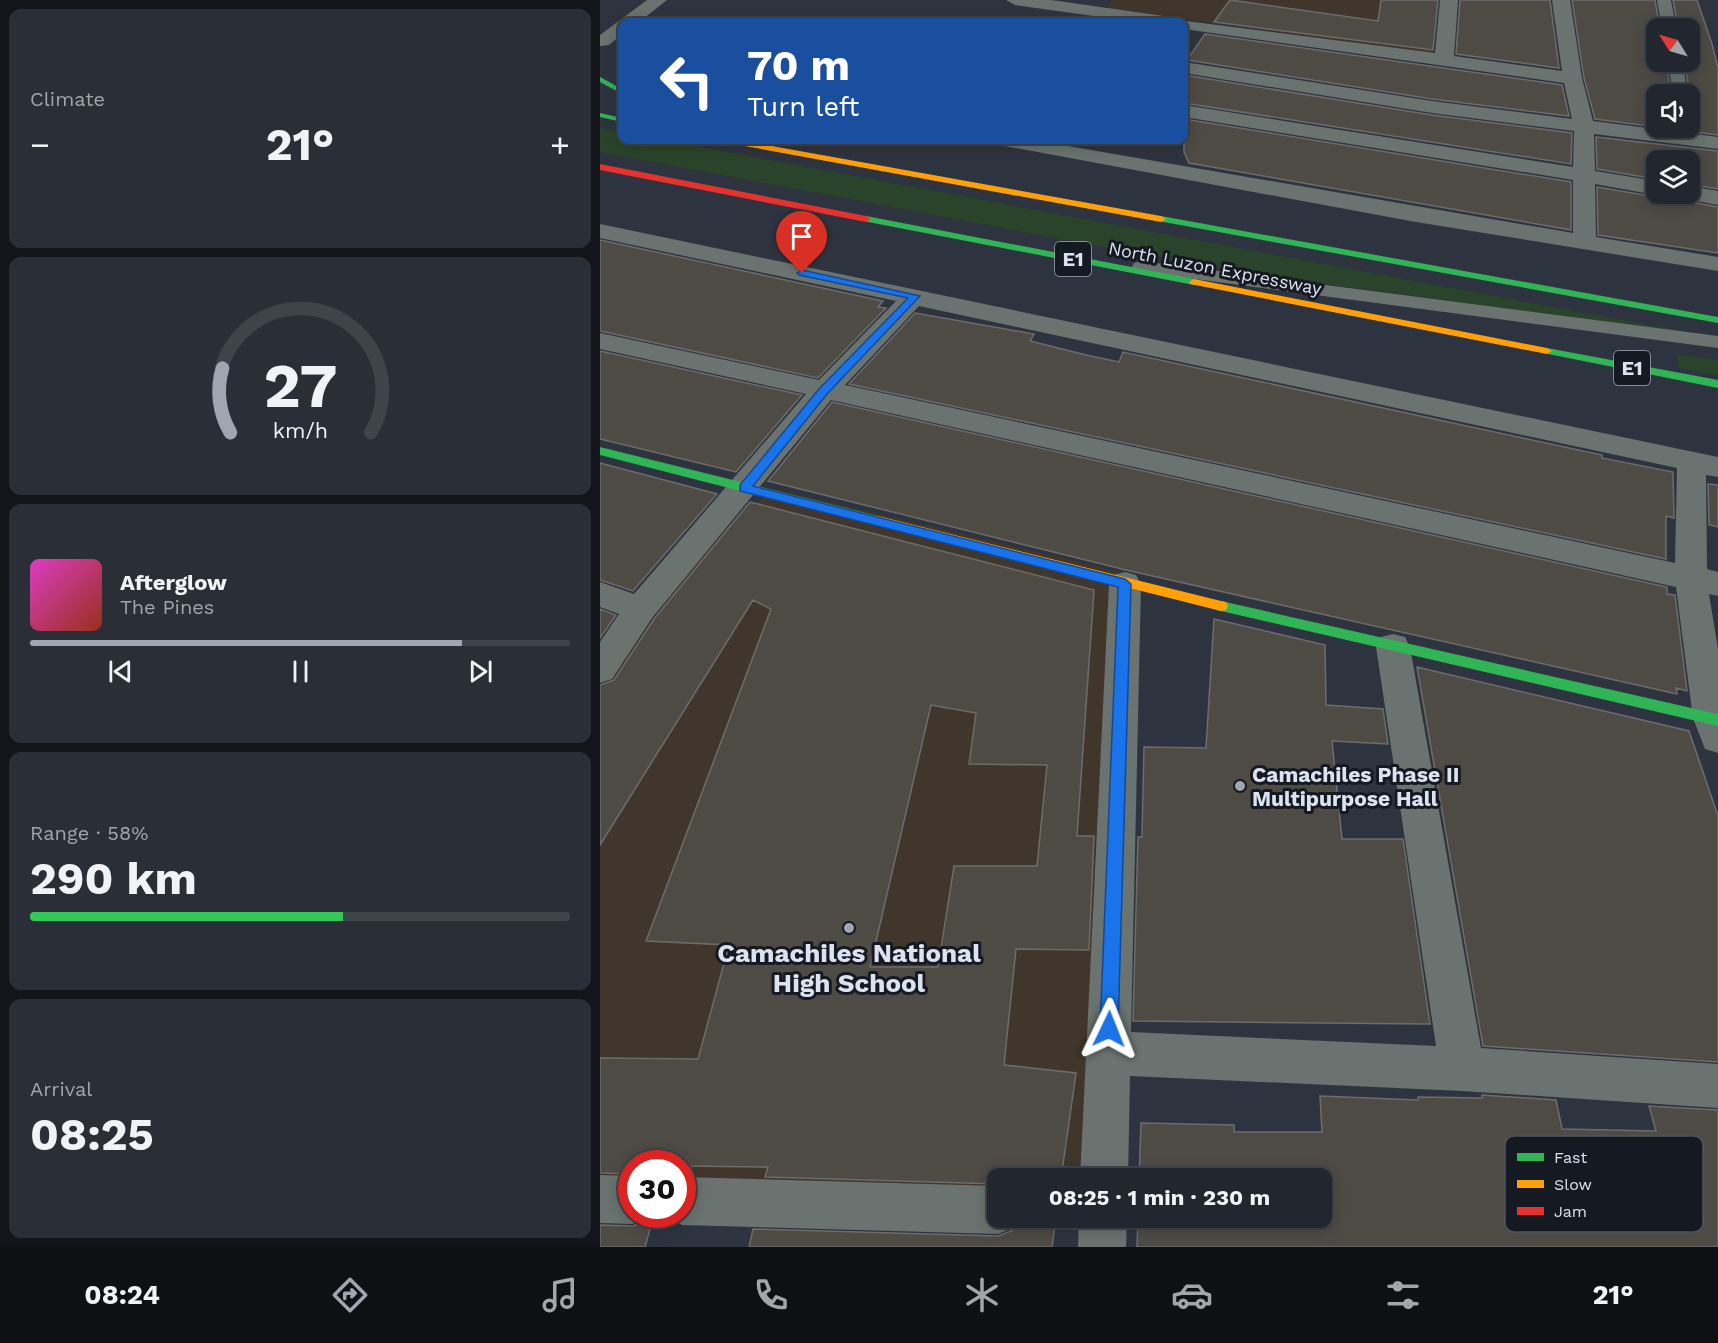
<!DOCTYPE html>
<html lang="en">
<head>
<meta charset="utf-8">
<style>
	:root { --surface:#22272f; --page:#2a2f37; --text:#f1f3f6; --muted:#a2a5aa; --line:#3f444b; --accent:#9fa5b1 }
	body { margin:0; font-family:"Work Sans",sans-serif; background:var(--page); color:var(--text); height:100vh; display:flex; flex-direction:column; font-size:22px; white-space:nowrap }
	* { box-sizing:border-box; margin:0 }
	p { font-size:20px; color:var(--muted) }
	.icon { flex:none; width:33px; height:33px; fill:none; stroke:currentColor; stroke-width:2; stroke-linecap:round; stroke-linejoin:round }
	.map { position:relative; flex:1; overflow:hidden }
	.panel { display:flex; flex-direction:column; gap:9px; padding:9px; background:#13151a; width:600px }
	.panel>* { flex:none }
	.guide { position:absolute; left:18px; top:18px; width:570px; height:126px; border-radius:12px; box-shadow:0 3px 15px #0003,0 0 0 2px var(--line); background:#1a4fa0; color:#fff; overflow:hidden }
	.needle { width:39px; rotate:307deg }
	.controls { position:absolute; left:1046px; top:18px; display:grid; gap:12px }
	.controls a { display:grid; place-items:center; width:54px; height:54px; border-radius:12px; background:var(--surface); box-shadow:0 3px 15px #0003,0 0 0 2px var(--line); font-size:30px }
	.speed { position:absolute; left:18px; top:1150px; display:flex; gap:12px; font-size:30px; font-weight:700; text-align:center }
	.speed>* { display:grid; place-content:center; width:78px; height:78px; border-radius:50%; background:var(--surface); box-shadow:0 3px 15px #0003,0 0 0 2px var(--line); line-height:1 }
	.speed .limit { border:9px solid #d22; background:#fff; color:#111 }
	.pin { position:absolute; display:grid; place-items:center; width:51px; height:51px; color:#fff; margin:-62px -26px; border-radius:50% 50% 50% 0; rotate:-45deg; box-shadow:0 0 6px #0007 }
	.pin .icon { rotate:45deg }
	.me { position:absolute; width:66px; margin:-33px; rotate:2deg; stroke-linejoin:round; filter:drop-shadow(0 0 4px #0008) }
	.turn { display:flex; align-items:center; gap:21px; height:126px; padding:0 30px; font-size:27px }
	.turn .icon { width:78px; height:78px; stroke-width:2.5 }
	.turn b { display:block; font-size:42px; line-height:51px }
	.big { font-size:45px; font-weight:700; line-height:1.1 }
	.panel .widget { flex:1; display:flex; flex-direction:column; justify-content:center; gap:9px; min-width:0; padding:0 21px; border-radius:12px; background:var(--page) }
	.panel .dial { align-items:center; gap:0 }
	.dial svg { height:156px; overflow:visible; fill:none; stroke:var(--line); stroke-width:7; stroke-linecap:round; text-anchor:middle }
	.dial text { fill:var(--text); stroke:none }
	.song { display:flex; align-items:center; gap:18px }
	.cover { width:72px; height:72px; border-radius:9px; background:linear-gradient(135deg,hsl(310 70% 55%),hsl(10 70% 35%)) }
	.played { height:6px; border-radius:3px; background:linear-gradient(90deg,var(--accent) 80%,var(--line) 80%) }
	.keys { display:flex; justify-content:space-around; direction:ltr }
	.heat { display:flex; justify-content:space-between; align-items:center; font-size:33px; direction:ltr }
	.charge { height:9px; border-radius:4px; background:linear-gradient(90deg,#34c759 58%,var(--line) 0) }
	.trip { position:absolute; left:387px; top:1168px; width:345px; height:60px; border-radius:12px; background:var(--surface); box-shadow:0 3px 15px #0003,0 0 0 2px var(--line); font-weight:700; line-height:60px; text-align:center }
	.tabs { display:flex; height:96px; justify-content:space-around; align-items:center; background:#0e1013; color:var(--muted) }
	.tabs .icon { width:42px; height:42px }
	.tabs .on { color:var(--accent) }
	.tabs b { font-size:27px; color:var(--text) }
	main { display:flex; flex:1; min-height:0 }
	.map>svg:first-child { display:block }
</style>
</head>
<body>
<main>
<section class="panel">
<div class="widget"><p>Climate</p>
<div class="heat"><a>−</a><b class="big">21°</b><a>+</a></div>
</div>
<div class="widget dial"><svg viewBox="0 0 100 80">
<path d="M14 69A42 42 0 1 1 86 69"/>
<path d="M14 69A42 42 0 0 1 10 36" stroke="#9fa5b1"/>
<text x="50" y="56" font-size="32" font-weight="700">27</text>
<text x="50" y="72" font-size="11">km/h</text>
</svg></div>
<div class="widget">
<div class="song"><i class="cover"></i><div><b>Afterglow</b><p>The Pines</p></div></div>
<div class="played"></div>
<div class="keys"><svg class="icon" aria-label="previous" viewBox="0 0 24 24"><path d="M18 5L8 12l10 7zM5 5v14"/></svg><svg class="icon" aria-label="pause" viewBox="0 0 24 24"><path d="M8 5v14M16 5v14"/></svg><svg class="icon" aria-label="next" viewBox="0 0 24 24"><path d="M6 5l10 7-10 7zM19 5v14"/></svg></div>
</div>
<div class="widget"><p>Range · 58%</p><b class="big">290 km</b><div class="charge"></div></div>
<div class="widget"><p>Arrival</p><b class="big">08:25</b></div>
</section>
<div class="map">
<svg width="1118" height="1247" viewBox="0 0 1118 1247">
	<rect width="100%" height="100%" fill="#2e343f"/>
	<path fill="#40362b" d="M512 0H836L834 54 507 8Z
		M174 489 521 572 482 1179H398L397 1192 83 1186 82 1164H32L31 1185H0V693L106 544Z"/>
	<path fill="#29442a" d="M0 128 22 132V140H64L1118 338 631 271 0 152Z
		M1077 354 1118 360V375L1079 368Z"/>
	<path fill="#4e4a44" stroke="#6d6c6d" stroke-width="1.5" fill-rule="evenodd" d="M630 0 778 21 781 0H838L833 50 614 22Z
		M860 0H950L959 68 856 54Z
		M972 0H1055L1060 28H1056V62H1066L1071 94H1056V127L995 119 984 78Z
		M1073 0H1097L1112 44 1118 68V135L1062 128H1089L1090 94 1084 62H1089V28H1078Z
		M605 34 962 85 969 116 832 99 587 60Z
		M584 75 832 115 972 133 971 164 584 103Z
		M584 119 971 182V230L589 163 584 152Z
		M996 137 1118 151V189L1089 184V160H1056V179L997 169Z
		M997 187 1056 197 1062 194H1076L1081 200 1118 207V253L998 235Z
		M0 240 283 301 278 307 286 308 218 378 0 331Z
		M315 313 434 334 430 341 486 355 519 362 523 352 1002 455V458L1073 472 1074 518 1066 516V559L249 384Z
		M0 351 202 395 136 472 0 439Z
		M232 402 1067 587V594L1075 595 1087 691 1076 688 1077 694 526 570 168 481Z
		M0 463 117 494 33 591 0 580Z
		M1108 484 1118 485V527L1109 525Z
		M150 502 494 590 477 836H494L489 950 416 949 404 1065 476 1073 461 1179H398V1184L165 1177 168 1167 82 1166V1164H32V1174L0 1173V1058L98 1059 129 945 46 941 171 609 153 600 0 845V685L14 680 54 619ZM331 705 376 713 369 764 447 765 437 866H354L338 967H270Z
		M0 609 16 615 0 638Z
		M614 619 725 645 726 705 783 709 788 744 732 741 742 839H803L830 1024 533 1021 538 837H542L544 747 606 748Z
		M817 667 1089 731 1118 816V1062L883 1046Z
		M882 1095 956 1100 962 1129 1056 1131 1049 1106 1118 1110V1247H537L538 1218H722V1179H539L541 1123 634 1125V1132H722L720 1096 818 1100V1097L882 1098Z
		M50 1215H54L45 1247H0V1225L33 1226 50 1219Z
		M421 1218H456L452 1247H149L153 1229 398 1236 416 1229Z"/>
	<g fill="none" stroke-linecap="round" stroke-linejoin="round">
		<path fill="#6a736f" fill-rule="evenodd" d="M1057 0H1071L1076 28H1062Z
			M1068 62H1082L1088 94H1073Z
			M541 261 1118 336V348L534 271 532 267 534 263Z"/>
		<path fill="#6a736f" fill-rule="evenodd" d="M47 0H67L39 22H22V34L9 45 0 46V35Z
			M406 0H451L571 17 578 20 835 53 840 0H858L854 56 962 71 952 0H970L982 78 993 121 1118 137V149L994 134 995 171 1056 181V194H1060L1056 195 995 184 996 237 1118 257V271L816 222 394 144 391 140H433L973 233V180L584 117V105L973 167 974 131 832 113 584 73V62L832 101 972 119 964 83 584 29V22H537L415 5Z
			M1089 186 1118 191V205L1081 198 1078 194H1089Z
			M0 224 1118 457V477L1106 475 1107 569 1118 572V596L1109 594 1118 649V753L1105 749 1093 718 1076 587 231 400 52 618 12 679 0 683V642L19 614 0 607V582L34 594 206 394 0 349V333L219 380 296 301 0 238ZM319 306 1077 468 1075 563 245 385Z
			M525 572 536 575 541 584 531 1032 836 1046 776 647 781 637 793 634 805 637 810 647 881 1048 1118 1064V1108L862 1091 530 1076 528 1179H480L509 584 514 575Z
			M0 1175 32 1176V1215L49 1217 32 1224 0 1223Z
			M82 1177 398 1186V1218H419L415 1227 398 1234 82 1225 64 1215H82Z
			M479 1218H527L526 1247H478Z"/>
		<path fill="#30b455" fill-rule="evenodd" d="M0 77 22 89V94L0 82Z
			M0 113 22 118V122L0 117Z
			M266 216 594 279 599 282 594 285 263 221V217Z
			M561 216 1118 317V323L558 221 556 219Z
			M947 348 1118 380V388L943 353 942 351Z
			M0 447 278 516 284 521 278 526 0 455Z
			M621 601 1118 714V726L621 611 616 610 614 606 616 602Z"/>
		<path fill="#ff9f0a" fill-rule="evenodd" d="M124 140H139L561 216 566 219 561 222 128 143Z
			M594 279 947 348 952 351 947 354 590 284 589 282Z
			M278 516 621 601 626 602 628 606 626 610 621 611 274 524 272 521Z"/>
		<path fill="#e5322d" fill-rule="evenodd" d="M0 164 266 216 271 219 266 222 0 170Z"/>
	</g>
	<path fill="#1a73e8" stroke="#114b97" stroke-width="1.5" d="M202 270 320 296 227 394 153 486 525 579 531 584 518 1029 515 1036 509 1038 503 1036 500 1029 518 587 140 491V485L219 389 308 298 199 275 197 273Z"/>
	<g fill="#9fa5b1" stroke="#151922" stroke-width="2">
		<circle cx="640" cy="786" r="6"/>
		<circle cx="249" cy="928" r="6"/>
	</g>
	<g text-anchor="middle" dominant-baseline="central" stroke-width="6" stroke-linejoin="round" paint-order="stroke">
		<g font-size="18" fill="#dce2ef" stroke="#151922">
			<text transform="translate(615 268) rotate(11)">North Luzon Expressway</text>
		</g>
		<g fill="#151922" stroke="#a0a6b2" stroke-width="1.5">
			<rect x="455" y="242" width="36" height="34" rx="4.5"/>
			<rect x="1014" y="351" width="36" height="34" rx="4.5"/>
		</g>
		<g font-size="20" font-weight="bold" fill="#dce2ef">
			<text x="473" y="259">E1</text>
			<text x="1032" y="368">E1</text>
		</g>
		<g font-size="21" font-weight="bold" fill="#dce2ef" stroke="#151922" text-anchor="start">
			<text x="652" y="774">Camachiles Phase II<tspan x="652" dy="24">Multipurpose Hall</tspan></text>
		</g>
		<g font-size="26" font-weight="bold" fill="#dce2ef" stroke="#151922">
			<text x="249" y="953">Camachiles National<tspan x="249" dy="30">High School</tspan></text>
		</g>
	</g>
	<rect x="905" y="1136" width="198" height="96" rx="9" fill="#151922" stroke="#515560" stroke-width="1.5"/>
	<rect x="917" y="1153" width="27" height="8" fill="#30b455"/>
	<rect x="917" y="1180" width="27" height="8" fill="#ff9f0a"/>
	<rect x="917" y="1207" width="27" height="8" fill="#e5322d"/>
	<g font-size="16" fill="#dce2ef">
		<text x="954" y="1163">Fast</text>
		<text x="954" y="1190">Slow</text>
		<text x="954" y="1217">Jam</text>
	</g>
</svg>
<div class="controls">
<a><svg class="needle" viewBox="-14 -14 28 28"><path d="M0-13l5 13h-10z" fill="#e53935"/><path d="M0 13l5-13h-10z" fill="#a2a5aa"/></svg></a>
<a><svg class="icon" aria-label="sound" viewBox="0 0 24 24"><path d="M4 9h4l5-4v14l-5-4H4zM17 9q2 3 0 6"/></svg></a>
<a><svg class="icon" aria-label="layers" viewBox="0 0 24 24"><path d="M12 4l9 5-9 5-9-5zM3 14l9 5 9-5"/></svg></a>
</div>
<div class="speed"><div class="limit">30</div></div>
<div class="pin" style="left:202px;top:273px;background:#d93025"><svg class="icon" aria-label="arrive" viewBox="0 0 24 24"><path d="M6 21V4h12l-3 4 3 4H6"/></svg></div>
<svg class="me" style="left:509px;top:1029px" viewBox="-20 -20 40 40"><path d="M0-17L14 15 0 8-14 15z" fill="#1a73e8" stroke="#fff" stroke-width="4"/></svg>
<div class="trip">08:25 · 1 min · 230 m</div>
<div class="guide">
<div class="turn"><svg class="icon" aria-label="left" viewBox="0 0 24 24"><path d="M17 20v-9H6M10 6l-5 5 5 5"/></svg><div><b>70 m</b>Turn left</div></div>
</div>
</div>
</main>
<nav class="tabs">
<b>08:24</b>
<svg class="icon on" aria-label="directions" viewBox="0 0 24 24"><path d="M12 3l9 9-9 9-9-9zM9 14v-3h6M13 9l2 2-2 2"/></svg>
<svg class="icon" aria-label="music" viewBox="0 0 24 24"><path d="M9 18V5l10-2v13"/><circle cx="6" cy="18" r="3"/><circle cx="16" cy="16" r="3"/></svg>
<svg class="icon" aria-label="phone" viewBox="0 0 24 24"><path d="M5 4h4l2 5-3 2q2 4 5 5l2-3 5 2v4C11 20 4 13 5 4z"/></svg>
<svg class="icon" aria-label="climate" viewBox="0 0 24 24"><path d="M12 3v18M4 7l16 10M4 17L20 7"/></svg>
<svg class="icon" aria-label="car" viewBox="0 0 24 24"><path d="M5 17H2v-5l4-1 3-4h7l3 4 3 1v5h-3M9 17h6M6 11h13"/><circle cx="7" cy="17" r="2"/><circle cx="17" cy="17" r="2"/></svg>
<svg class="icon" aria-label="filters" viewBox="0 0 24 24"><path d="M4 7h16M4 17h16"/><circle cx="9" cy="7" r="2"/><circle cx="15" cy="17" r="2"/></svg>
<b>21°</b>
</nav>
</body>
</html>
